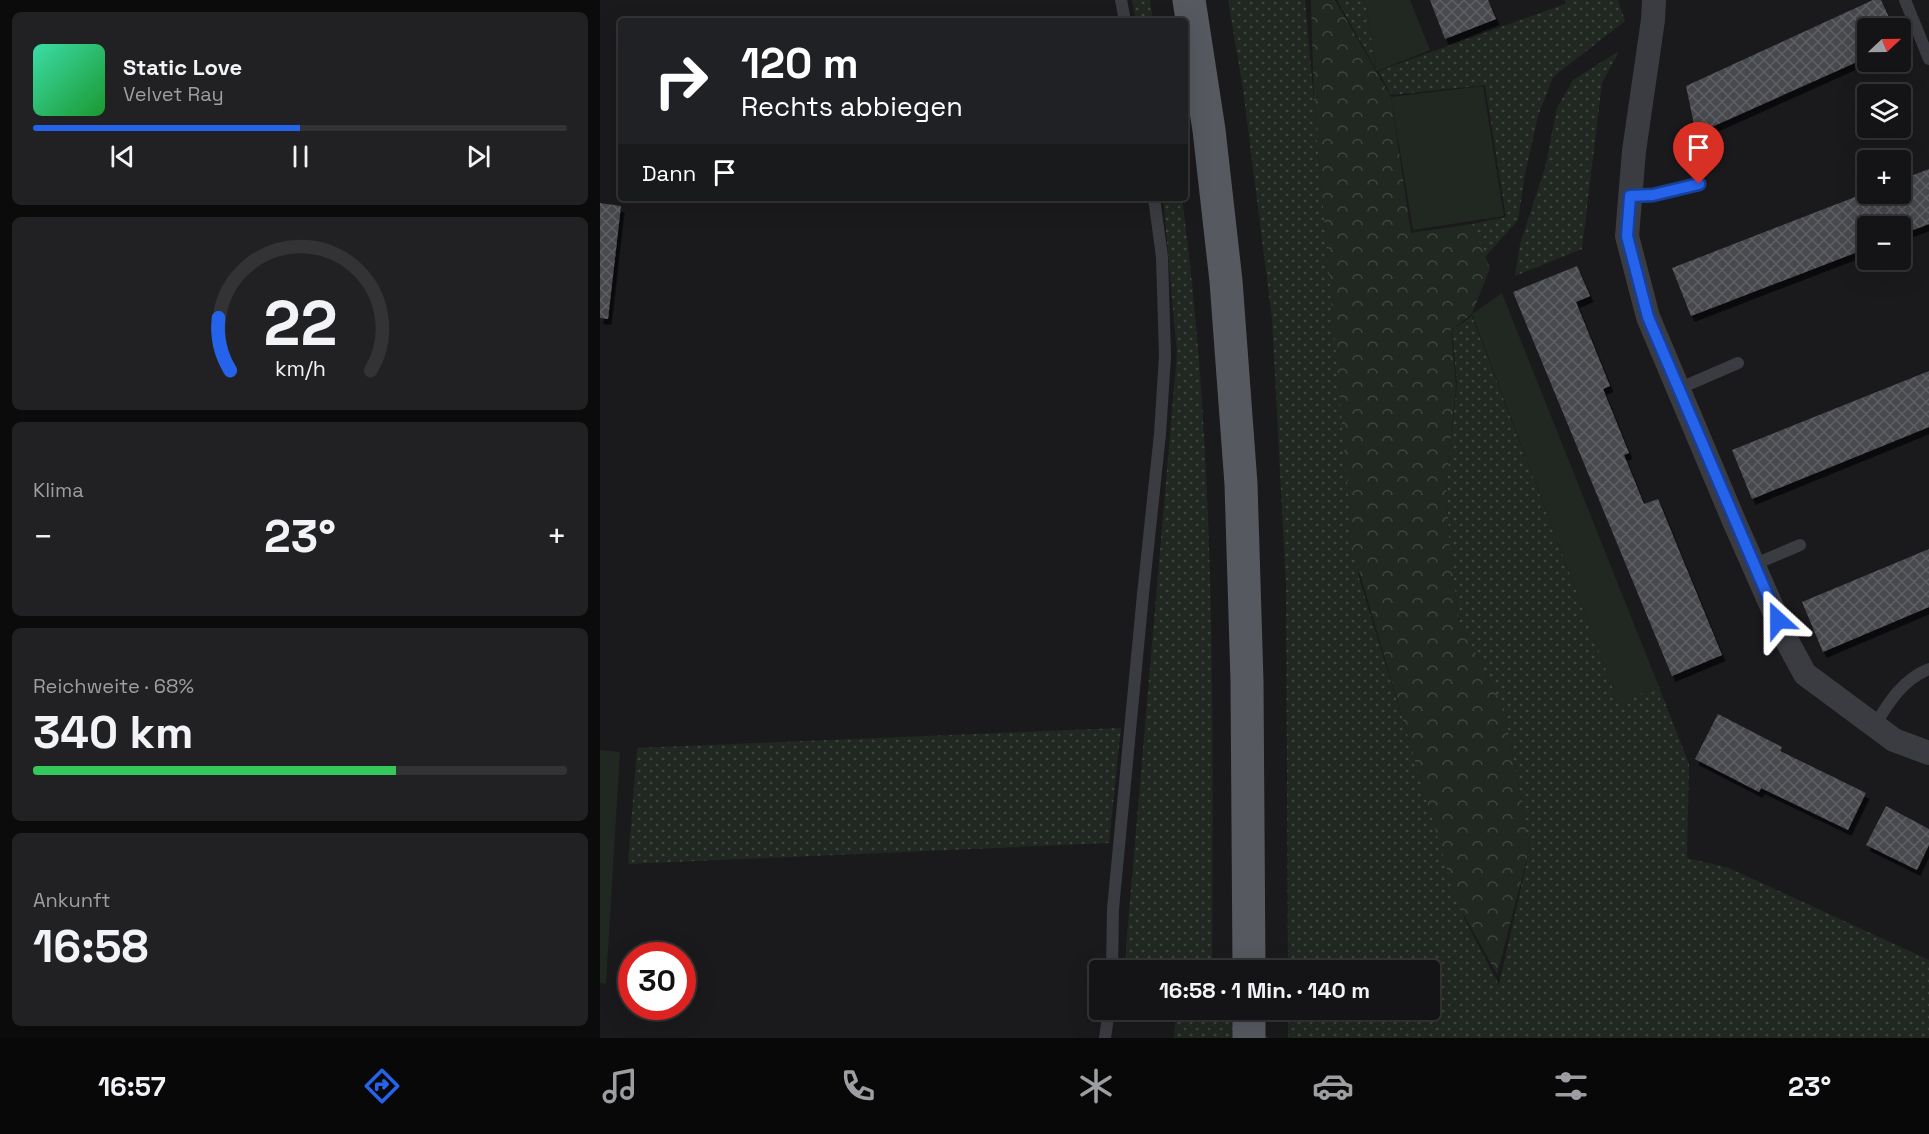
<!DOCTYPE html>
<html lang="de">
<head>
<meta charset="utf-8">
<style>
	:root { --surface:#141416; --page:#212123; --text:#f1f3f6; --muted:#9d9ea1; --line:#333335; --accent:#2563eb }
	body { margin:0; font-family:"Space Grotesk",sans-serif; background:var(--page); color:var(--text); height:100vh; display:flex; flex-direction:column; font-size:22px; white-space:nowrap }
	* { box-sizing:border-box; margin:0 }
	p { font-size:20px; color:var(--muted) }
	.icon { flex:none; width:33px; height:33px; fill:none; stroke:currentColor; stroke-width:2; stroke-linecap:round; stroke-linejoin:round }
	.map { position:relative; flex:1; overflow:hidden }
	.details { display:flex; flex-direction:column; gap:12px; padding:12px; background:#0b0b0c; width:600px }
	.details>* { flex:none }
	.top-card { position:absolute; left:18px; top:18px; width:570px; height:183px; border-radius:6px; box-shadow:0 6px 24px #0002,0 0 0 2px var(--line); background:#202124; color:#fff; overflow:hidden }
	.needle { width:39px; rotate:68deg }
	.tools { position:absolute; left:1257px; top:18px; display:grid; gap:12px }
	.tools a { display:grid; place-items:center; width:54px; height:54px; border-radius:6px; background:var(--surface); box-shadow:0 6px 24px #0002,0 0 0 2px var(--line); font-size:30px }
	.speed { position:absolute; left:18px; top:942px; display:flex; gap:12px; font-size:30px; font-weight:700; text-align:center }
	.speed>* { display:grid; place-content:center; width:78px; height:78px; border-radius:50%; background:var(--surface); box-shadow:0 6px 24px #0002,0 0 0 2px var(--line); line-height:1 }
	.speed .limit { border:9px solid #d22; background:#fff; color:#111 }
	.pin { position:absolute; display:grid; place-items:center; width:51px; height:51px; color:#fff; margin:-62px -26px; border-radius:50% 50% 50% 0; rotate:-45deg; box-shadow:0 0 6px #0007 }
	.pin .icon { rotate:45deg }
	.me { position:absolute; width:66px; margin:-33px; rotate:336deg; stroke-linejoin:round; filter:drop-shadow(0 0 4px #0008) }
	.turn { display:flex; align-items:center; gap:21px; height:126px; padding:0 24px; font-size:27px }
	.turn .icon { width:78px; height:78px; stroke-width:2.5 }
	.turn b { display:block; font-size:42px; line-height:51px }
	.then { display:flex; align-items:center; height:57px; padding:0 24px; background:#0003; gap:12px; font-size:22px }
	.big { font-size:45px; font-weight:700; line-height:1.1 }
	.details .card { flex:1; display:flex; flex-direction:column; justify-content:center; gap:9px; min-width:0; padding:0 21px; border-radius:9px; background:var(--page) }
	.details .dial { align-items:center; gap:0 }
	.dial svg { height:156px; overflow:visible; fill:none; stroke:var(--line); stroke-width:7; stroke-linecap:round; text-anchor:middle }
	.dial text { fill:var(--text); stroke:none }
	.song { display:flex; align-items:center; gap:18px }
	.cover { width:72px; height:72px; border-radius:9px; background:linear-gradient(135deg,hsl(160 70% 55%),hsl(130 70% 35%)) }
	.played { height:6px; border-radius:3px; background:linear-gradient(90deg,var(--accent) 50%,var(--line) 50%) }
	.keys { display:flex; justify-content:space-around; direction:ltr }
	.heat { display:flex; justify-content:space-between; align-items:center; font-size:33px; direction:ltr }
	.charge { height:9px; border-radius:4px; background:linear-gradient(90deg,#34c759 68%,var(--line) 0) }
	.trip { position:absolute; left:489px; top:960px; width:351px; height:60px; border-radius:6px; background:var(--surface); box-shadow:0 6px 24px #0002,0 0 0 2px var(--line); font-weight:700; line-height:60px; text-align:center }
	.dock { display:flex; height:96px; justify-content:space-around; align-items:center; background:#080809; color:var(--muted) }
	.dock .icon { width:42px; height:42px }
	.dock .current { color:var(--accent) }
	.dock b { font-size:27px; color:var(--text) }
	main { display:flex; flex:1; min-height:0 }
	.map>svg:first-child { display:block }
</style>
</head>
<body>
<main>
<section class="details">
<div class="card">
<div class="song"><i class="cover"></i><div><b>Static Love</b><p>Velvet Ray</p></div></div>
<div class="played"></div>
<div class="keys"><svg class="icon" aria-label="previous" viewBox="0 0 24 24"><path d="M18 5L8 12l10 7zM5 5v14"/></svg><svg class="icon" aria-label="pause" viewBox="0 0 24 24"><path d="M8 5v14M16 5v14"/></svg><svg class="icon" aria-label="next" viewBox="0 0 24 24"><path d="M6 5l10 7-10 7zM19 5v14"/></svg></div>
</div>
<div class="card dial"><svg viewBox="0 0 100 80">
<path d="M14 69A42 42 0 1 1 86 69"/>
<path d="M14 69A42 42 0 0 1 8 42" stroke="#2563eb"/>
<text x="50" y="56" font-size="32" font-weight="700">22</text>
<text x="50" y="72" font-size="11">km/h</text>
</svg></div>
<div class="card"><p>Klima</p>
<div class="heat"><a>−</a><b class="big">23°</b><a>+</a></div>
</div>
<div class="card"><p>Reichweite · 68%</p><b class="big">340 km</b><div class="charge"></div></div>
<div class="card"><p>Ankunft</p><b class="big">16:58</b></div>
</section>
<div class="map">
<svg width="1329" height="1038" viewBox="0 0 1329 1038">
	<defs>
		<pattern id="grass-dots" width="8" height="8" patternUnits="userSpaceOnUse" patternTransform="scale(1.5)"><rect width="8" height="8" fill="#202821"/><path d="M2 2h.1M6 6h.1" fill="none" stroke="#3e453f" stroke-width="1.8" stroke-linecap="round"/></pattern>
		<pattern id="forest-crowns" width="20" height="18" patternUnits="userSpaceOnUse" patternTransform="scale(1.5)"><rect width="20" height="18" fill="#202821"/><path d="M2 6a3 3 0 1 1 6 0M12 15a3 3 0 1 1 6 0" fill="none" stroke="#3e453f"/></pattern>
		<pattern id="building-cross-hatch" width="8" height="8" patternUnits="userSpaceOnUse" patternTransform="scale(1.5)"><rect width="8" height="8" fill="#47484d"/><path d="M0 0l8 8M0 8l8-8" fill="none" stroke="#5f6065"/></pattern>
		<filter id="shadow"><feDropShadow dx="3.5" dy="6" stdDeviation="0" flood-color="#0009"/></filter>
	</defs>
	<rect width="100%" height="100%" fill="#1a1a1d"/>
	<path fill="url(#grass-dots)" d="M532 0H550L553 21H536Z
		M628 0H705L727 250 759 578 865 920 899 985 930 847 904 709 859 621 850 552 846 487 857 385 852 330 872 316 1018 701 1059 687 1089 764 1087 858 1129 868 1329 960V1038H688V1010H830V970H688L686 586 672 319 643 89Z
		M737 0H765L777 71Z
		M965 0H1018L1025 21 953 77 938 116 925 174 918 220 885 257 872 224 906 217 885 85 791 95 778 71 965 4Z
		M1019 51 1002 83 982 249 915 276 920 244 945 168 957 108 973 80Z
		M563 198H582C616 454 613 713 612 970H527L526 969V947L577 353Z
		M521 728 509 843 28 864 37 748Z
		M576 1010H612L623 1013 670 1038H574Z"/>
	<path fill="url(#forest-crowns)" d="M711 0H735L791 97 811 233 872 224 890 268 872 314 851 330 856 387 846 487 850 552 859 621 904 709 930 847 897 974 857 903 753 550 714 102Z"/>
	<path fill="#202821" d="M765 0H810L830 50 777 71Z
		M883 86 904 216 813 230 791 97Z
		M902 293 1059 687 1018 702 872 314Z
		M0 750 20 752 6 984 0 983Z"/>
	<path fill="url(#building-cross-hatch)" filter="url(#shadow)" d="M830 0H888L896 19 845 39Z
		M1273 0H1281L1294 28H1268V57L1096 134 1086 86Z
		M1329 169V224L1300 235V226H1268V248L1091 316 1072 268 1268 192 1300 194V180Z
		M0 203 21 206 8 319 0 318Z
		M977 266 990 296 976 302 1010 386 1003 389 1029 453 1024 455 1044 504 1058 499 1122 655 1072 676 913 292Z
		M1329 371V427L1152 499 1132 450Z
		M1329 549V607L1223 652 1202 602Z
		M1118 714 1182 747 1180 751 1266 793 1248 830 1161 788 1159 792 1095 759Z
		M1286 806 1329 829V845L1317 870 1266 845Z"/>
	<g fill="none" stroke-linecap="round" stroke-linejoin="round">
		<path stroke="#3b3c42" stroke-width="12" d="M521 0 525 21
			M1305 0 1329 59
			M1030 196 1053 195 1099 184
			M1078 389 1138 363
			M1153 565 1200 545
			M1275 725C1289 702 1303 679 1329 669
			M512 970 513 909 543 594 560 434 565 356 562 257 554 198
			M505 1038 509 1010"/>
		<path stroke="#3b3c42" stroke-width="24" d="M1054 0 1053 20 1034 151 1027 236 1048 317 1134 521 1186 639 1205 674 1294 740 1329 753"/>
		<path stroke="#575961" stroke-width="33" d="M589 0 609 130 626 281 641 484 647 681 649 970
			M649 1010V1038"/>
	</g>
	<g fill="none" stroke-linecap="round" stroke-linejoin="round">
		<g stroke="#184099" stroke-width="15">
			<path id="route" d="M1099 184 1053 195 1030 196 1027 236 1048 317 1178 620"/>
		</g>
		<use href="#route" stroke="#2563eb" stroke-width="10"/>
	</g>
</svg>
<div class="tools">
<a><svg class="needle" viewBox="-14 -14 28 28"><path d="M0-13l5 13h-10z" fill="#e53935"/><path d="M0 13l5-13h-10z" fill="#9d9ea1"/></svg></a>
<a><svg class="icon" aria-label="layers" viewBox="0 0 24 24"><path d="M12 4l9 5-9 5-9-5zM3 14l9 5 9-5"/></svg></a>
<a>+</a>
<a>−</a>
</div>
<div class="speed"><div class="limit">30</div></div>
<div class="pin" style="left:1099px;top:184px;background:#d93025"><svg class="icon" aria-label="arrive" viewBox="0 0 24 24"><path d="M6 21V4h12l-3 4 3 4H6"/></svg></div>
<svg class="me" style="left:1178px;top:620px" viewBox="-20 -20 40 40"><path d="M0-17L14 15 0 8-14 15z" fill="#2563eb" stroke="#fff" stroke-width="4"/></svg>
<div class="trip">16:58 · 1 Min. · 140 m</div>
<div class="top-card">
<div class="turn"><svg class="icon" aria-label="right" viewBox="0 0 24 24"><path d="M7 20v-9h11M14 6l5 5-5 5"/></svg><div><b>120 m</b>Rechts abbiegen</div></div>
<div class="then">Dann<svg class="icon" aria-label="arrive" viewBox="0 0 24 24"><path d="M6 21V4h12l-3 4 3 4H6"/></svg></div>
</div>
</div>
</main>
<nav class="dock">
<b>16:57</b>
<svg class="icon current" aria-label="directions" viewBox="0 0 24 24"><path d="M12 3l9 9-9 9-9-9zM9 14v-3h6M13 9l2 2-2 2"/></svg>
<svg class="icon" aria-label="music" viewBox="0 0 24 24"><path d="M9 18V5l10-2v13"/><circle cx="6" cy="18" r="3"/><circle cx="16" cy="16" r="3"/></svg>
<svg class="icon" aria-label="phone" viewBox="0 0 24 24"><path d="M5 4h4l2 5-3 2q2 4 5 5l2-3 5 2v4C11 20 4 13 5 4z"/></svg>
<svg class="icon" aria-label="climate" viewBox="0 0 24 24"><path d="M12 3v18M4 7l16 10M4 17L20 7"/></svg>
<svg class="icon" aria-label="car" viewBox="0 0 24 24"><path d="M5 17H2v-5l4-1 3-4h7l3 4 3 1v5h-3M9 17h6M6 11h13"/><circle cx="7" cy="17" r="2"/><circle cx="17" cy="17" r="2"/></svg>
<svg class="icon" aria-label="filters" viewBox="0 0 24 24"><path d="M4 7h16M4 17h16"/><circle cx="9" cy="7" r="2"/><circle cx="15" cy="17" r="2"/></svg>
<b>23°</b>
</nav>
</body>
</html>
